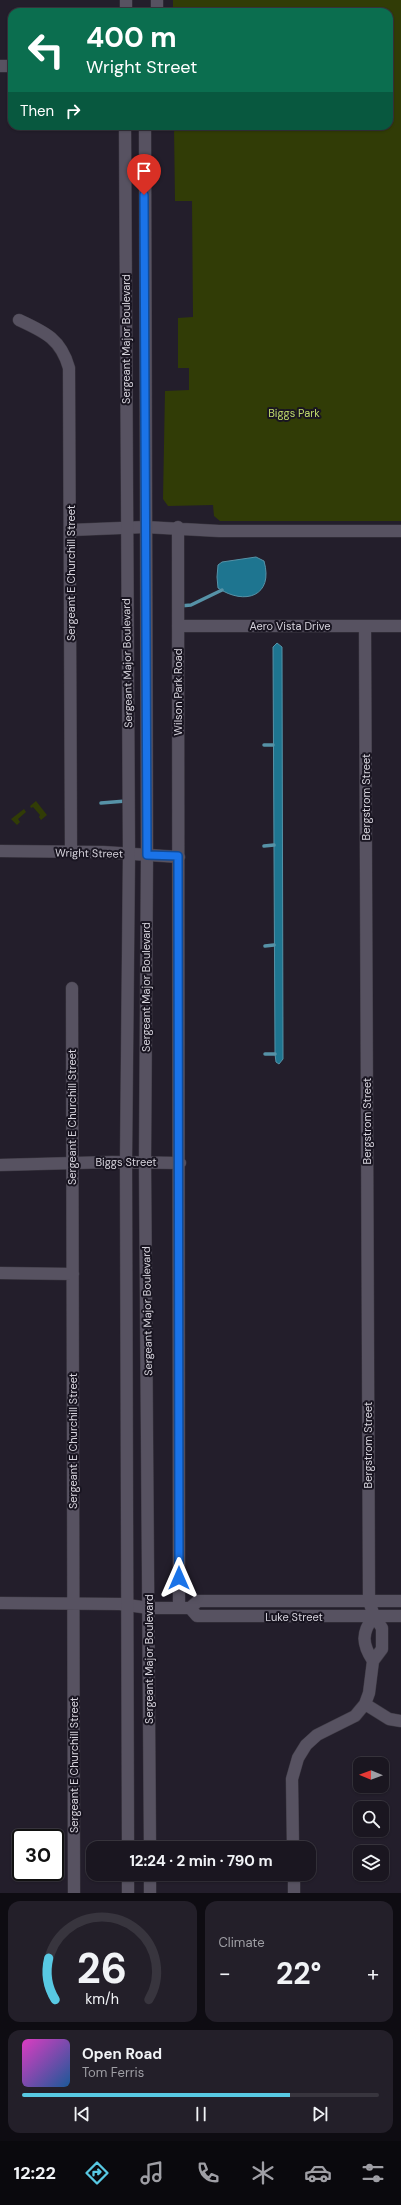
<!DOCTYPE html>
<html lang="en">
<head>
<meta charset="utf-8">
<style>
	:root { --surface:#1a1620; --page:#231f29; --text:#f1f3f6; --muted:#9f9fa5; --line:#38353e; --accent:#58c9e3 }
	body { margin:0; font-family:"DM Sans",sans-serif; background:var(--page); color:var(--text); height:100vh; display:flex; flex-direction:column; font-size:15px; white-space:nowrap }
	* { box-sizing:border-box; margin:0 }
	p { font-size:13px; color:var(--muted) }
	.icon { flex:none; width:22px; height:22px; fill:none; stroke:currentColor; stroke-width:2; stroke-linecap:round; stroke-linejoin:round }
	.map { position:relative; height:1893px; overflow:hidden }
	.sheet { display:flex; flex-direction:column; gap:8px; padding:8px; background:#0e0c12; flex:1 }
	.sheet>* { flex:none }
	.top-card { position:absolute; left:8px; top:8px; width:385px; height:122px; border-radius:12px; box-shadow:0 1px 3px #0004,0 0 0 1px var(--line); background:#0b6e4f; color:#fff; overflow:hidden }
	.needle { width:26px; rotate:271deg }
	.fabs { position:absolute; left:353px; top:1757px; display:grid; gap:8px }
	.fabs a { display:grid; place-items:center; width:36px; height:36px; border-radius:8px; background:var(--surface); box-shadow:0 1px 3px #0004,0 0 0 1px var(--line); font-size:20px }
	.speed { position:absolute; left:12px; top:1829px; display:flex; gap:8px; font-size:20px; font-weight:700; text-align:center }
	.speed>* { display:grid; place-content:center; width:52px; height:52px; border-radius:50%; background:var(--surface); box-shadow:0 1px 3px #0004,0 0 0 1px var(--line); line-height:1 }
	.speed .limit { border:2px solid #111; border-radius:6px; background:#fff; color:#111 }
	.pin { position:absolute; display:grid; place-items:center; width:34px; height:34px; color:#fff; margin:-41px -17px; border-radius:50% 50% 50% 0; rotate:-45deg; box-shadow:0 0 4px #0007 }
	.pin .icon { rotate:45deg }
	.me { position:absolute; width:44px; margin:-22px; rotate:0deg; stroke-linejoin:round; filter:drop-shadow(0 0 3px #0008) }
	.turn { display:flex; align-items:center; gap:14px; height:84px; padding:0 12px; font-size:18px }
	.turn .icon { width:52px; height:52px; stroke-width:2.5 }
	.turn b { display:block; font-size:28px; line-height:34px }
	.then { display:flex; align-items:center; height:38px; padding:0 12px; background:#0003; gap:8px; font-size:15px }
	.big { font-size:30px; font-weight:700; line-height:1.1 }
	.sheet .widget { flex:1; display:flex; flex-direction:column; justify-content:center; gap:6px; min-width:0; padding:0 14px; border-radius:12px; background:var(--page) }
	.sheet .dial { align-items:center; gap:0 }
	.dial svg { height:104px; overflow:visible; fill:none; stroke:var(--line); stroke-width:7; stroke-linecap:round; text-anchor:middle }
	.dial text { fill:var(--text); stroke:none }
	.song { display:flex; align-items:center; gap:12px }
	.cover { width:48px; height:48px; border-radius:6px; background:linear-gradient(135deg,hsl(310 70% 55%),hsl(210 70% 35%)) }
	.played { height:4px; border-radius:2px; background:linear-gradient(90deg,var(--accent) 75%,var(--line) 75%) }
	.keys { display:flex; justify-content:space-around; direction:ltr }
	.heat { display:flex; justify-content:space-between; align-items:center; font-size:22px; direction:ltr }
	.sheet .tiles { flex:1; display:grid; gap:8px; grid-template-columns:1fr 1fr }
	.widget:last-child { grid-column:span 2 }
	.trip { position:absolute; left:86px; top:1841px; width:230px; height:40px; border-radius:12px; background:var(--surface); box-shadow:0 1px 3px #0004,0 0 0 1px var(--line); font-weight:700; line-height:40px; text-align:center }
	.dock { display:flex; height:64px; justify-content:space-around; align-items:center; background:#0a090d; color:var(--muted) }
	.dock .icon { width:28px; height:28px }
	.dock .active { color:var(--accent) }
	.dock b { font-size:18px; color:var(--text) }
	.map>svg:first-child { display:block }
</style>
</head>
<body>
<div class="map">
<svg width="401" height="1893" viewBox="0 0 401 1893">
	<rect width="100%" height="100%" fill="#231e2b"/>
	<path fill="#313c06" d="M173 0H401V521H220L214 516 213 505 168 506 163 499 165 391 189 390V368H178V318L193 317 192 201H175L174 126H389V12H173Z
		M36 801 47 815 41 820 39 817 40 815 33 807 31 808 30 806Z
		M24 809 26 812 18 819 20 822 17 825 11 819Z"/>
	<path fill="#1e7590" stroke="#5692a7" d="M256 557 264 561C274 596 245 606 218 588L217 577 218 565 222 562Z
		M277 643 282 647 283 1059 279 1064 276 1062 275 1054 273 647Z"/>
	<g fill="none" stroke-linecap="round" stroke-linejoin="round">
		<path stroke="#5692a7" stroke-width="3.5" d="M180 606 191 605 222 590
			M264 745H273
			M101 803 126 801
			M264 846 274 845
			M265 946 274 945
			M265 1054H275"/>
		<g stroke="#3d3943" stroke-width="13">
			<path id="street" d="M0 66H12
				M19 320C45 332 61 339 69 368L71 852
				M178 527 179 1608
				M71 530 145 527 219 531H401
				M178 626H401
				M0 851 103 852 179 857
				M72 988 74 1893
				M0 1165 112 1162 180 1163
				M0 1273 73 1274
				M0 1603 120 1604 149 1608H190L198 1601H401
				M190 1608 197 1616H401
				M373 1661C362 1644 361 1633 374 1616
				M365 1704 389 1719 401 1721
				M293 1848 292 1779 298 1758 306 1745 317 1735 355 1716 365 1704 369 1693 373 1661 382 1649V1628L374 1616 369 1601 365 626
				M294 1874V1893"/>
		</g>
		<g stroke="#3d3943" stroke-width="13">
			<path id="secondary" d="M157 0V12
				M126 12V0
				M125 126 129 854 126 1162 128 1848
				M145 126 147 855 145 1162 150 1848
				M150 1874V1893
				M128 1893V1874"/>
		</g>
		<use href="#street" stroke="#575261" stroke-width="12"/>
		<use href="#secondary" stroke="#575261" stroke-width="12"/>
	</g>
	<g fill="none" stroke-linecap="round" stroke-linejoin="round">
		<g stroke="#114b97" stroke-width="10">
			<path id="route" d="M144 195 147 855 178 856 179 1578"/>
		</g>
		<use href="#route" stroke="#1a73e8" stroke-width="7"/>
	</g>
	<g text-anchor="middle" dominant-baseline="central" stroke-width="4" stroke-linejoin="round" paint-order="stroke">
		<g font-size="11" fill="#d7d4dd" stroke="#191521">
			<text transform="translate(126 339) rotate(-90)">Sergeant Major Boulevard</text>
			<text transform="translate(71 573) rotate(-90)">Sergeant E Churchill Street</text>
			<text x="290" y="626">Aero Vista Drive</text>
			<text transform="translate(127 663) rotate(-91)">Sergeant Major Boulevard</text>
			<text transform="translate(178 692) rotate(-90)">Wilson Park Road</text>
			<text transform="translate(366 797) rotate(-90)">Bergstrom Street</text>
			<text transform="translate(89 853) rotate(1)">Wright Street</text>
			<text transform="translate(146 987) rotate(-90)">Sergeant Major Boulevard</text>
			<text transform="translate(72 1117) rotate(-90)">Sergeant E Churchill Street</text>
			<text transform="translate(367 1121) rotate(-90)">Bergstrom Street</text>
			<text x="126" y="1162">Biggs Street</text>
			<text transform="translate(147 1311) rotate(-91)">Sergeant Major Boulevard</text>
			<text transform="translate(73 1441) rotate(-90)">Sergeant E Churchill Street</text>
			<text transform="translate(368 1445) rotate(-90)">Bergstrom Street</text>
			<text x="294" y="1617">Luke Street</text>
			<text transform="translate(149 1659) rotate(-90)">Sergeant Major Boulevard</text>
			<text transform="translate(74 1765) rotate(-90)">Sergeant E Churchill Street</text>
		</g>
		<g font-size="11" fill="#bfda6b" stroke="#191521">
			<text x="294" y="413">Biggs Park</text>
		</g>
	</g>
</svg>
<div class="fabs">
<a><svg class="needle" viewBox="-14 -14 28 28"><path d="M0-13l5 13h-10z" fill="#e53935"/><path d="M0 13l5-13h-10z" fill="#9f9fa5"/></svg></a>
<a><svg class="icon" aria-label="search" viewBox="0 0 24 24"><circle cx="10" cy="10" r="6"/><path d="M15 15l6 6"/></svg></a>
<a><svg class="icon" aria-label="layers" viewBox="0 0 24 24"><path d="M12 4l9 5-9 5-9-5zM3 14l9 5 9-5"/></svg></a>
</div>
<div class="speed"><div class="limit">30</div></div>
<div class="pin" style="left:144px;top:195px;background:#d93025"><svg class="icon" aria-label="arrive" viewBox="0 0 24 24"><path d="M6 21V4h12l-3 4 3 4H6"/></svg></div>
<svg class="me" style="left:179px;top:1578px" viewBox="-20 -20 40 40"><path d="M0-17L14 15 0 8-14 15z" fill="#1a73e8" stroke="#fff" stroke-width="4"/></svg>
<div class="trip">12:24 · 2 min · 790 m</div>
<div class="top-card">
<div class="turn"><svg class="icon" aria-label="left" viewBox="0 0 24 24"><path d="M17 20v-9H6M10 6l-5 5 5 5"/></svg><div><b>400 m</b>Wright Street</div></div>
<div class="then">Then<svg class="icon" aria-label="right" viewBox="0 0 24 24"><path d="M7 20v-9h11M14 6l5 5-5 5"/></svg></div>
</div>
</div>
<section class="sheet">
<div class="tiles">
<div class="widget dial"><svg viewBox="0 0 100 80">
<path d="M14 69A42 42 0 1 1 86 69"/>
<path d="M14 69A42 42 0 0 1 9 37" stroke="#58c9e3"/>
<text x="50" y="56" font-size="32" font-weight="700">26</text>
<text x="50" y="72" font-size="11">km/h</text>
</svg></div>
<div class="widget"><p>Climate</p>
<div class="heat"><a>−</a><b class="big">22°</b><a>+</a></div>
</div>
<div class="widget">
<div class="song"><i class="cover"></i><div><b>Open Road</b><p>Tom Ferris</p></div></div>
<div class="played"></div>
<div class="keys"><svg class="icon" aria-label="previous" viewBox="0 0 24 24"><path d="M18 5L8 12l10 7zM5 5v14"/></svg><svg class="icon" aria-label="pause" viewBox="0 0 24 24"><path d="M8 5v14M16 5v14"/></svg><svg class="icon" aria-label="next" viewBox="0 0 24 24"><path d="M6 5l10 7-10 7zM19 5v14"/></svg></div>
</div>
</div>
</section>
<nav class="dock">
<b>12:22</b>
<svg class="icon active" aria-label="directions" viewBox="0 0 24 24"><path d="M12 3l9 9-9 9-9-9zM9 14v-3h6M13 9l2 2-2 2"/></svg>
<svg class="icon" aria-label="music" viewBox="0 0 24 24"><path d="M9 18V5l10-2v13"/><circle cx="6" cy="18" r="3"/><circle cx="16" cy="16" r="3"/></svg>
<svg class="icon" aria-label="phone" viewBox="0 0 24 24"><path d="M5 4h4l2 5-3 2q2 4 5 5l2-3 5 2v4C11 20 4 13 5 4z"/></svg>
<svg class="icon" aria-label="climate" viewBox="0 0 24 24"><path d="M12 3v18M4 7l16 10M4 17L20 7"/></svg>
<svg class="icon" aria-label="car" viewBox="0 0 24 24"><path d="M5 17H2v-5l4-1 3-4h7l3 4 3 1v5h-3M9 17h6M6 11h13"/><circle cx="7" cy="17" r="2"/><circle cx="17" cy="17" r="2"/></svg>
<svg class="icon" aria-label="filters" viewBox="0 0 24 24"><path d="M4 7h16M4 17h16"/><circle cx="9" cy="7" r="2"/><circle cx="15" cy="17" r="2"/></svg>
</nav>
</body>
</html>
